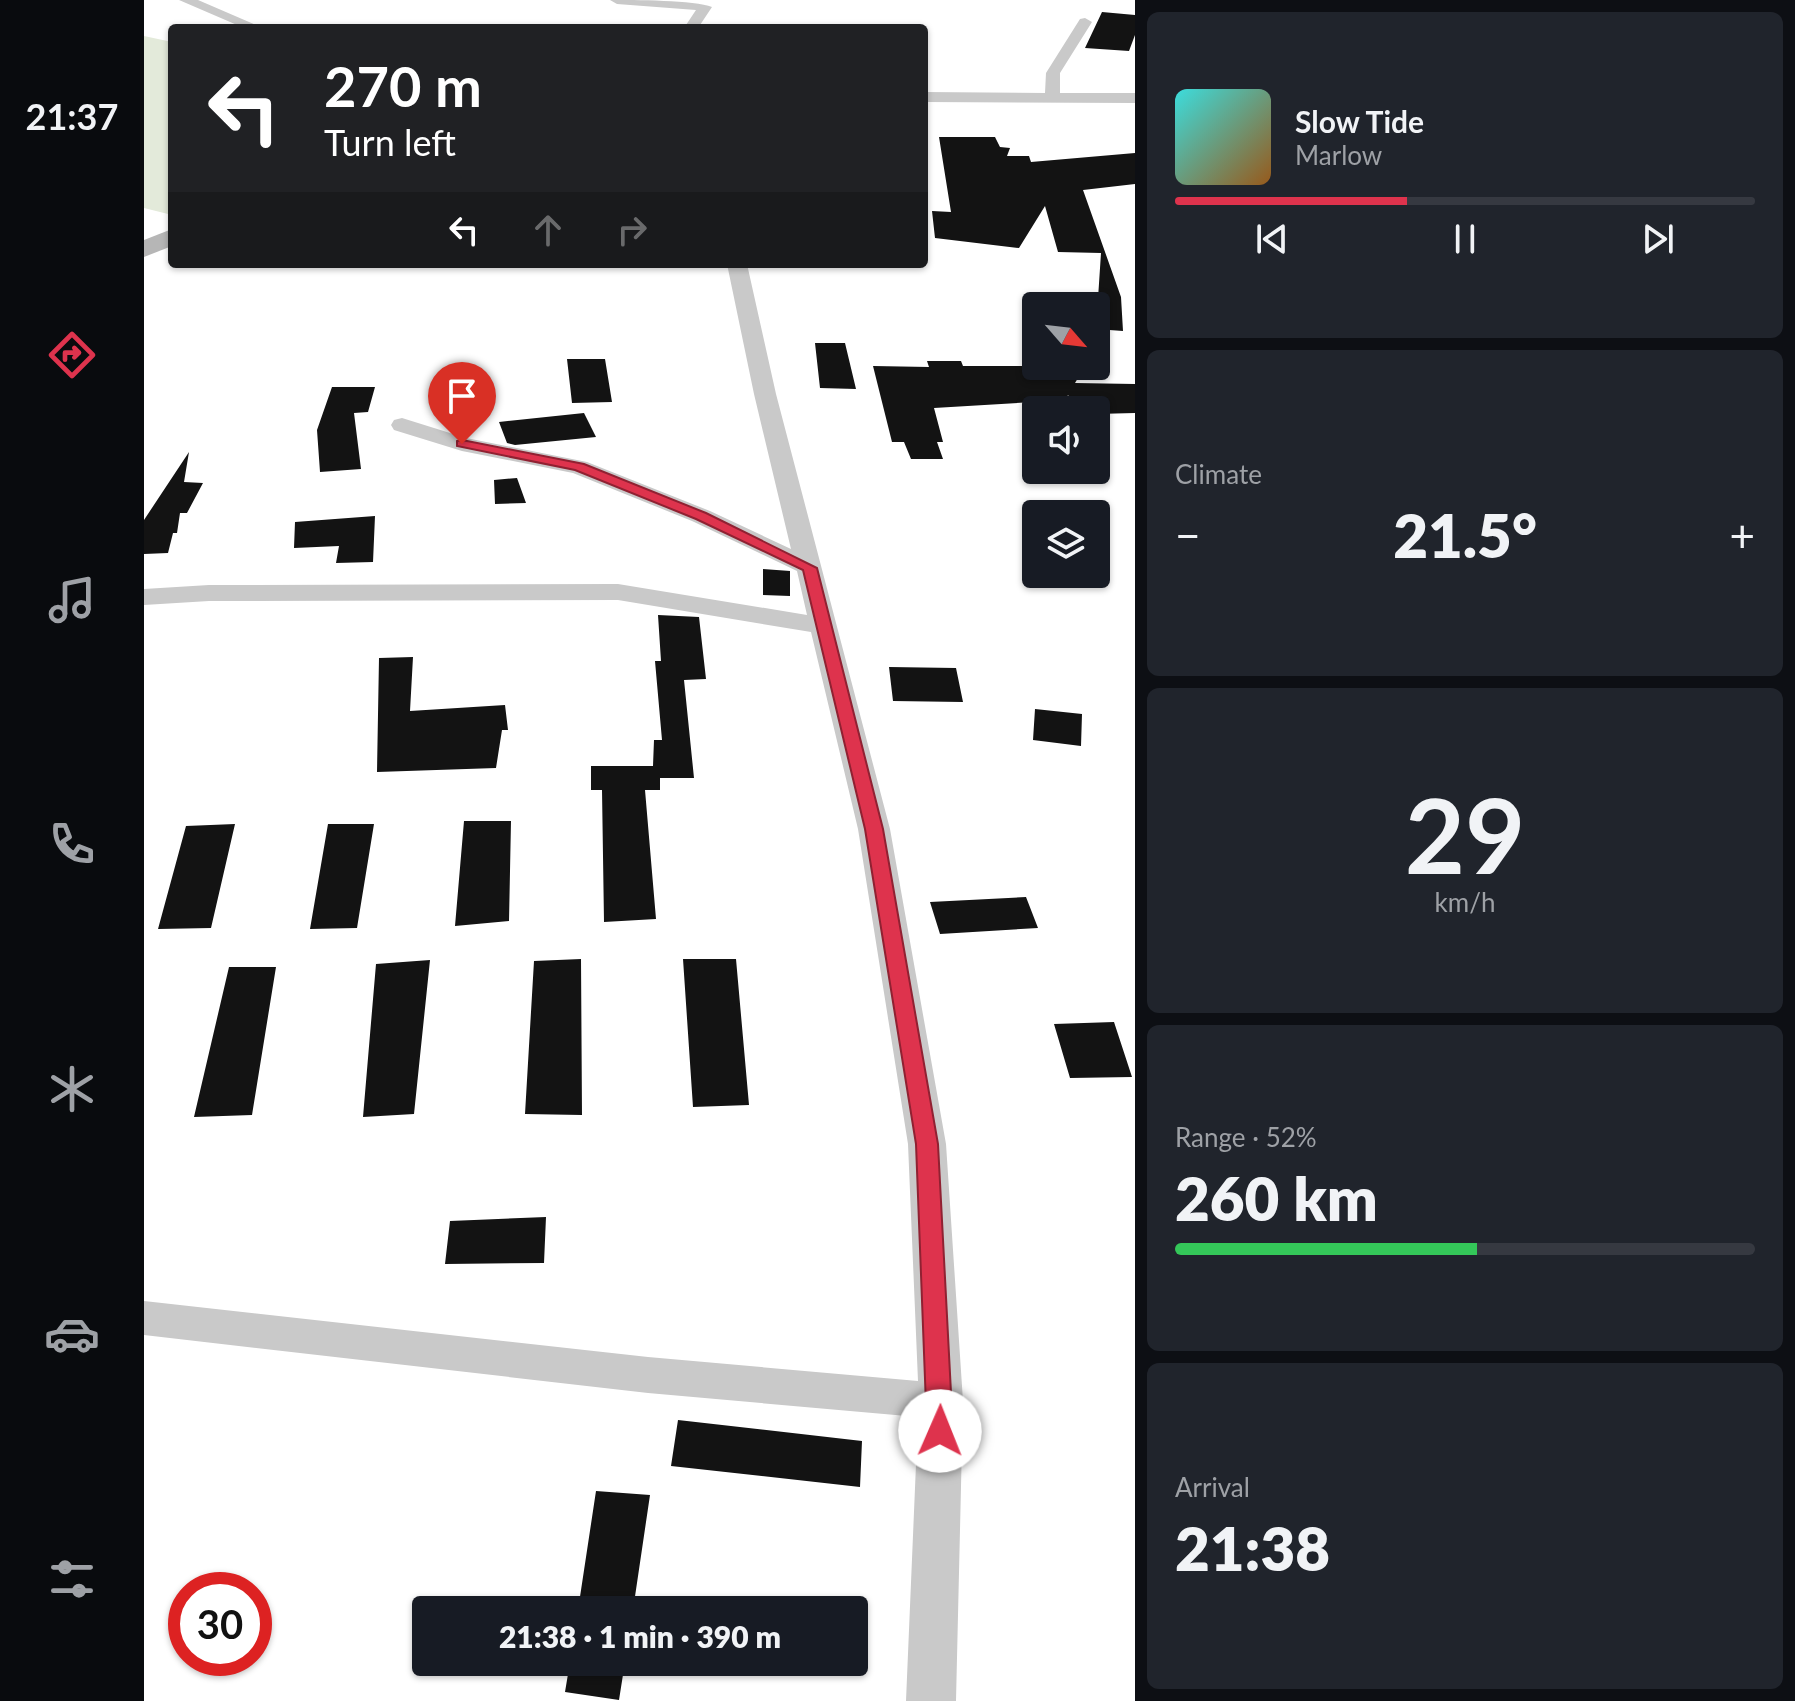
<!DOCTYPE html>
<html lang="en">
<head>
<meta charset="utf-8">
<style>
	:root { --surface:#171b24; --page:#20242c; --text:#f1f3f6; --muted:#9ea1a6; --line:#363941; --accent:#de334d }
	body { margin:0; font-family:Lato,sans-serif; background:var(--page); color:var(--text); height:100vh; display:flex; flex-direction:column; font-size:30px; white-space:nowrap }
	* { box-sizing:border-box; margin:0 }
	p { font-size:26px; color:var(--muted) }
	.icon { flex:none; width:44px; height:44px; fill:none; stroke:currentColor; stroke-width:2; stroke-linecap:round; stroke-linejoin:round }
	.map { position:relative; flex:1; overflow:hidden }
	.side { display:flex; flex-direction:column; gap:12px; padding:12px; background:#0d0f14; width:660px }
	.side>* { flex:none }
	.top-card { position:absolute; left:24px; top:24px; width:760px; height:244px; border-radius:8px; box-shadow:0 2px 6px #0004; background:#202124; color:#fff; overflow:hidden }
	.needle { width:52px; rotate:118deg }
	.controls { position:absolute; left:878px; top:292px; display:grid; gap:16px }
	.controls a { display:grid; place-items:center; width:88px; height:88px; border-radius:8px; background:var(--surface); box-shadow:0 2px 6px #0004; font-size:40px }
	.speed { position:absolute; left:24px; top:1572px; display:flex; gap:16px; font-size:40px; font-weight:700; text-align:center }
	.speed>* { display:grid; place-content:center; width:104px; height:104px; border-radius:50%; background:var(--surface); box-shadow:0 2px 6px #0004; line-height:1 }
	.speed .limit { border:12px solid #d22; background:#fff; color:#111 }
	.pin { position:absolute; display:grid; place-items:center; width:68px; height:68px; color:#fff; margin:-82px -34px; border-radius:50% 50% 50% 0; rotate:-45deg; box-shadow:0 0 8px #0007 }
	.pin .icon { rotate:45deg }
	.me { position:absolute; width:88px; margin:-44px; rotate:1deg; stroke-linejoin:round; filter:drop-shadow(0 0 6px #0008) }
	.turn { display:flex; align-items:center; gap:28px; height:168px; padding:0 24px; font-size:36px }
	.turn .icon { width:104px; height:104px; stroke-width:2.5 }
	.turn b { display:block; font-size:56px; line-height:68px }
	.lanes { display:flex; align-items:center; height:76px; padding:0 24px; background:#0003; justify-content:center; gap:40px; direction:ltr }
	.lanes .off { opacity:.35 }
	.big { font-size:60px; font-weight:800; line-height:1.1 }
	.side .tile { flex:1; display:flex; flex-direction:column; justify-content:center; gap:12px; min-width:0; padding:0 28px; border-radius:12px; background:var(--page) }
	.side .dial { align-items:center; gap:0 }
	.dial b { font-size:104px; line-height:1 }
	.song { display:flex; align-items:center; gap:24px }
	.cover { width:96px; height:96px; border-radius:12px; background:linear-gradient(135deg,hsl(180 70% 55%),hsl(30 70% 35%)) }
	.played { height:8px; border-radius:4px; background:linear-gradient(90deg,var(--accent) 40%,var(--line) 40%) }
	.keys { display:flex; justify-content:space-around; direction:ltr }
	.heat { display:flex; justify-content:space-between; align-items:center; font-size:44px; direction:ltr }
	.charge { height:12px; border-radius:6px; background:linear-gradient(90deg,#34c759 52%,var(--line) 0) }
	.trip { position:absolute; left:268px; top:1596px; width:456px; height:80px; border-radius:8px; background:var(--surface); box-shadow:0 2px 6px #0004; font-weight:800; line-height:80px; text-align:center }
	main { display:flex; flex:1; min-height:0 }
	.tabs { display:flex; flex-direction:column; width:144px; justify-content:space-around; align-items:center; background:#090b0e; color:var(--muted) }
	.tabs .icon { width:56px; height:56px }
	.tabs .active { color:var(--accent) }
	.tabs b { font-size:36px; color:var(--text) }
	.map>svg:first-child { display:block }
</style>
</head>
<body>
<main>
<nav class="tabs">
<b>21:37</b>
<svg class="icon active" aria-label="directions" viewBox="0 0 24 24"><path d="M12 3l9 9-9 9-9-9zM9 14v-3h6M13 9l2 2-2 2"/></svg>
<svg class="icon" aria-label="music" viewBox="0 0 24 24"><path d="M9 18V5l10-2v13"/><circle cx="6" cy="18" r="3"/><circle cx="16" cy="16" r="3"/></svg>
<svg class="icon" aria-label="phone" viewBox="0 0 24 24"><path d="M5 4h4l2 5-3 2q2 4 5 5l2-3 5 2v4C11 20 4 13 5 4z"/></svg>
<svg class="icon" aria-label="climate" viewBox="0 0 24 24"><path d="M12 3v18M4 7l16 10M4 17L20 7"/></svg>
<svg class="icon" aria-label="car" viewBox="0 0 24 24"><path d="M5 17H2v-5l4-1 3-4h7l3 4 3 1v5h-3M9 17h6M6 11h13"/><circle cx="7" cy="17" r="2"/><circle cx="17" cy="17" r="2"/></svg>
<svg class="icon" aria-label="filters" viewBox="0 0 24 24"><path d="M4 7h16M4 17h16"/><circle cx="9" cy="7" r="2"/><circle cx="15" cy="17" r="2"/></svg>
</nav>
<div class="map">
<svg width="991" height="1701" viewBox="0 0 991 1701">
	<rect width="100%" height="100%" fill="#fff"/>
	<path fill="#e3eada" d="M0 36 28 42V215L0 208Z"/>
	<path fill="#131313" d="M958 12 991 15V35L985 51 941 48Z
		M795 137H851L856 147 866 148 863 156H885L887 162 991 153V184L939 190 977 297 979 331 952 329 957 253 914 252 901 206 875 248 791 238 788 211 807 212Z
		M671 343H701L712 389 676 388Z
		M423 359H461L468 402 428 403Z
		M783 361H817L819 366H941L931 383 991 384V413L952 414V410H933L924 395 922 400 790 408 799 442H793L799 459H767L760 442H748L729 366 785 367Z
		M188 387H231L224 412 210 413 217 469 176 472 173 430Z
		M440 413 452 437 371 445 363 443 355 422Z
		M45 452 40 482 59 483 43 513H36L33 533H29L24 553 0 554V520Z
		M373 478 382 503 351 504 350 480Z
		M231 516 229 562 192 563 195 546 150 548 151 522Z
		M619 569 646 571V596L619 595Z
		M514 615 555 617 562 679 540 680 550 778H516V790H501L512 919 460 922 458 790H447V766H509L510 740H518L511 661H517Z
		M269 657 266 711 361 705 364 730H358L352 768 233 772 235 658Z
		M745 667 812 668 819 702 749 701Z
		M891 709 938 714 937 746 889 740Z
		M320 821H367L365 921 311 926Z
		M91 824 67 928 14 929 42 826Z
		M184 824H230L213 928 166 929Z
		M882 897 894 928 796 934 786 902Z
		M437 959 438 1115 381 1114 390 961Z
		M539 959H592L605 1105 549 1107Z
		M286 960 270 1114 219 1117 232 964Z
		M85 967H132L108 1115 50 1117Z
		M970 1022 988 1077 926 1078 910 1024Z
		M402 1217 400 1263 301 1264 306 1221Z
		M534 1420 718 1441 716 1487 527 1466Z
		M452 1491 506 1495 489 1610H434Z
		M426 1662H481L475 1700 421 1692Z"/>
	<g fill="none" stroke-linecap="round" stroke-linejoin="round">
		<path fill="#c9c9c9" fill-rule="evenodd" d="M35 0H54L119 28H100Z
			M466 0C490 0 551 0 568 7L554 28H540L552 10 473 4Z
			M941 18 948 22 916 73V93H991V103L780 102V92L901 93 902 73 936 19Z
			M583 264H603L632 394 746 829 802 1144 819 1401 812 1701H762L774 1417 504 1393 0 1335V1301L504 1357 774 1381 764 1144 714 829 667 632 474 600 65 601 0 605V589L65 585 474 584 663 615 653 571 548 521 429 473 318 451 250 430 247 425 250 420 258 418 322 438 443 462 566 511 647 549 610 394Z"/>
		<path fill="#b6b6b6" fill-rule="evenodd" d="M28 229V246L0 257V240Z"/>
	</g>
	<path fill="#de334d" stroke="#902132" stroke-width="2" d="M318 440 440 464 562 513 673 568 739 829 794 1144 809 1431 805 1438 796 1442 787 1438 783 1431 772 1144 721 829 659 570 552 519 431 470 313 446V441Z"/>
</svg>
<div class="controls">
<a><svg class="needle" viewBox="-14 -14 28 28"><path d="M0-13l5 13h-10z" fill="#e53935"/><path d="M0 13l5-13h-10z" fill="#9ea1a6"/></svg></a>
<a><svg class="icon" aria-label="sound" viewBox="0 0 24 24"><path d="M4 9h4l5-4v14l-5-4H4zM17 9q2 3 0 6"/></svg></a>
<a><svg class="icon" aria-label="layers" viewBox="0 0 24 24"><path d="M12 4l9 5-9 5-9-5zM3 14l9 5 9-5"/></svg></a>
</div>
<div class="speed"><div class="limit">30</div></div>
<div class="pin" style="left:318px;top:444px;background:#d93025"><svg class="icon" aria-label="arrive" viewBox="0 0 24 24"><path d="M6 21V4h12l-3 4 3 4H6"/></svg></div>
<svg class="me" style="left:796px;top:1431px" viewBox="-20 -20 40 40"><circle r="19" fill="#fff"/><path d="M0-13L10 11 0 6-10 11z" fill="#de334d"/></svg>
<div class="trip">21:38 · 1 min · 390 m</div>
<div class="top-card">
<div class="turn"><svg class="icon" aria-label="left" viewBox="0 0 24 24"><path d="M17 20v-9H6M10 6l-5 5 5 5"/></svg><div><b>270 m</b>Turn left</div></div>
<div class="lanes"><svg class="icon" aria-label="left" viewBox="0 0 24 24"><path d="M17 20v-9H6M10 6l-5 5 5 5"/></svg><svg class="icon off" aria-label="ahead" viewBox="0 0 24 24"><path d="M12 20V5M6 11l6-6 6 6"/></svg><svg class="icon off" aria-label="right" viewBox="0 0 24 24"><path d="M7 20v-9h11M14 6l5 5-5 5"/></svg></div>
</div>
</div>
<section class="side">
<div class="tile">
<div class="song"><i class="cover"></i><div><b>Slow Tide</b><p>Marlow</p></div></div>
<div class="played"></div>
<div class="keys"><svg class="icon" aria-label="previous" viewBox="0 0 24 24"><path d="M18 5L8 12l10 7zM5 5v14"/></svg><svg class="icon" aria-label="pause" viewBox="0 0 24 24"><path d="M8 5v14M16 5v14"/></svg><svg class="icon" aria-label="next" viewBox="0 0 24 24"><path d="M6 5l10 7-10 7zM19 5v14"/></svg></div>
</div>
<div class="tile"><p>Climate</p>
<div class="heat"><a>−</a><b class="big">21.5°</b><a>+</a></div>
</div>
<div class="tile dial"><b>29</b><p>km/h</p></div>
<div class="tile"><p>Range · 52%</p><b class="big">260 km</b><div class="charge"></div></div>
<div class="tile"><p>Arrival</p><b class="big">21:38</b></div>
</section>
</main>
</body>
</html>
